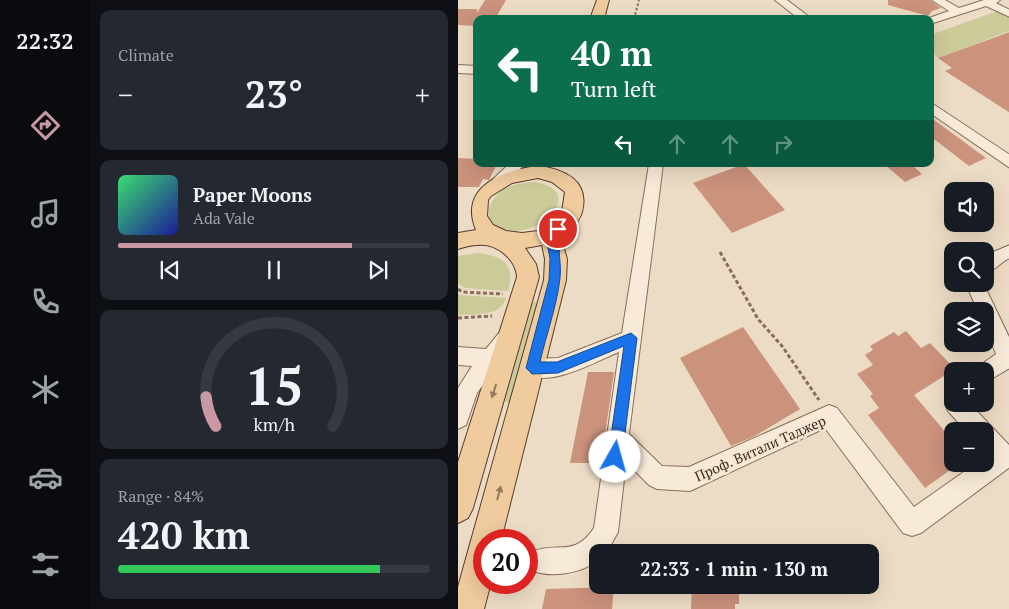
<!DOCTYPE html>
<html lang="en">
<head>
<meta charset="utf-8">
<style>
	:root { --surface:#171b24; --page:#242831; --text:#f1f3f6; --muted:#9ea1a6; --line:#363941; --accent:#c899a2 }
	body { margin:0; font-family:"PT Serif",serif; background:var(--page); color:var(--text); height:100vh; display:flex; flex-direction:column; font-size:19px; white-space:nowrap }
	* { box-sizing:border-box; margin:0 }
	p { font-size:16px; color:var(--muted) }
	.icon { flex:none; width:28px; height:28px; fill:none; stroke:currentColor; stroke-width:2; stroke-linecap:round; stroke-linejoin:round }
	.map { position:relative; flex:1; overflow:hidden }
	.sheet { display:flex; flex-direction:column; gap:10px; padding:10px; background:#0d0f14; width:368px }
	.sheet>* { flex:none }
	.top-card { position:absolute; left:15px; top:15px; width:461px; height:152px; border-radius:10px; box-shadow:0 5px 20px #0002; background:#0b6e4f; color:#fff; overflow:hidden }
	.buttons { position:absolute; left:486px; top:182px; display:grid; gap:10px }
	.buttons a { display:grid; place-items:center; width:50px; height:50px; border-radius:10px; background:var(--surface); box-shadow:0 5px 20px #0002; font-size:25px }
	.speed { position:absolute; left:15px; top:529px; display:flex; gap:10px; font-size:25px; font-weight:700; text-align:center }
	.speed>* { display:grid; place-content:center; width:65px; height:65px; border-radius:50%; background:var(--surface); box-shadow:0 5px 20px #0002; line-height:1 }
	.speed .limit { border:8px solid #d22; background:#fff; color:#111 }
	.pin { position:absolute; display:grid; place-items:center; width:42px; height:42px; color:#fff; margin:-21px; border:2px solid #fff; border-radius:50%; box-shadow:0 1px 5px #0007 }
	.me { position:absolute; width:55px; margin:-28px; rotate:7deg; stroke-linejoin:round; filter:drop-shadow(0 0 4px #0008) }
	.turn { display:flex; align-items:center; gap:18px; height:105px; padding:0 15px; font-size:22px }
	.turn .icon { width:65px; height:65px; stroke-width:2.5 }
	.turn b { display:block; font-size:35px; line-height:42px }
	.lanes { display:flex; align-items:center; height:48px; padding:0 15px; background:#0003; justify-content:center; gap:25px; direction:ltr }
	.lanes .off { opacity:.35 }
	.big { font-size:38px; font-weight:700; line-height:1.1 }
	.sheet .widget { flex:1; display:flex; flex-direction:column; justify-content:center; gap:8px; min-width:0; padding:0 18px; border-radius:10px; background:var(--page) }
	.sheet .dial { align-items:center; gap:0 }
	.dial svg { height:130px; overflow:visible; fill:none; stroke:var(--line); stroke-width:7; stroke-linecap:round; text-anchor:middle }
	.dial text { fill:var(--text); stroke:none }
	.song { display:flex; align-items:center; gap:15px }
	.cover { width:60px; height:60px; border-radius:8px; background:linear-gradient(135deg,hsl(140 70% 55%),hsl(240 70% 35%)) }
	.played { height:5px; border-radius:2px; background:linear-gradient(90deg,var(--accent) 75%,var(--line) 75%) }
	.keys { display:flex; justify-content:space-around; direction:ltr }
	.heat { display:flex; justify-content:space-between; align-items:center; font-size:28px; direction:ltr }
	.charge { height:8px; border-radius:4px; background:linear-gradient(90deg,#34c759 84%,var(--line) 0) }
	.trip { position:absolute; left:131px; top:544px; width:290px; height:50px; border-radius:10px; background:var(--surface); box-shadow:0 5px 20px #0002; font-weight:700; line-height:50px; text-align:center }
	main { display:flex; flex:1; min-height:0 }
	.tab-bar { display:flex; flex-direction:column; width:90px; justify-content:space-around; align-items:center; background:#090b0e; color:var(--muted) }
	.tab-bar .icon { width:35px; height:35px }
	.tab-bar .selected { color:var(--accent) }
	.tab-bar b { font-size:22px; color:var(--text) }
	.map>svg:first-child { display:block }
</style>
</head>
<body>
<main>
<nav class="tab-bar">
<b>22:32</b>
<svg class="icon selected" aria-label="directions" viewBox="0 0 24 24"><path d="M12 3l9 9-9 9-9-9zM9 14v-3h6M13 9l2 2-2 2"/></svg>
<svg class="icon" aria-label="music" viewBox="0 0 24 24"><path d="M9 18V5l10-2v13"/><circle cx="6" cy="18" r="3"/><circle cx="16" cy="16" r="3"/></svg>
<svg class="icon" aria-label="phone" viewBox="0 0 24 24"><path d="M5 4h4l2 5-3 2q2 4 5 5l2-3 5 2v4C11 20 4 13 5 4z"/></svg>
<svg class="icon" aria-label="climate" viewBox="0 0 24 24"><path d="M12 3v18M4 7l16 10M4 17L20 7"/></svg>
<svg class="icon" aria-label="car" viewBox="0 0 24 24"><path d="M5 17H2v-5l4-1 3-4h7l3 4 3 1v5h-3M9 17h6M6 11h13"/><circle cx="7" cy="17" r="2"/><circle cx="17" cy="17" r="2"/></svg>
<svg class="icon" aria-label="filters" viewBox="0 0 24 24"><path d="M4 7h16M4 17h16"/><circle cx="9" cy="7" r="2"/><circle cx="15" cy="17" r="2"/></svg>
</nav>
<section class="sheet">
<div class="widget"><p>Climate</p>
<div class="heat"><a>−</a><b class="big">23°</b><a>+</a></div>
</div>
<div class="widget">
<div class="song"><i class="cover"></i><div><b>Paper Moons</b><p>Ada Vale</p></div></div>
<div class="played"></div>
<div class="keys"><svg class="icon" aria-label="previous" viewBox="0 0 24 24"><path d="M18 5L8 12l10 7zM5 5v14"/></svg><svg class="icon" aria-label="pause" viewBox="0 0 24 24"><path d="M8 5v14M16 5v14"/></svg><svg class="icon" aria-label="next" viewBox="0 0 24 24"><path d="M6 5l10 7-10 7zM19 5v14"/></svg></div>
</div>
<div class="widget dial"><svg viewBox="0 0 100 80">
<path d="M14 69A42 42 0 1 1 86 69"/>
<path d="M14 69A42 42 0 0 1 8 51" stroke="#c899a2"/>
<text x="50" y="56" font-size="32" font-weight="700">15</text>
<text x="50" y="72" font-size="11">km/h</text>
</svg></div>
<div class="widget"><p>Range · 84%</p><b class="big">420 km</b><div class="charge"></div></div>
</section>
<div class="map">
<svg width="552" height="609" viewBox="0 0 552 609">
	<rect width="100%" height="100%" fill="#eddcc5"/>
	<path fill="#cbcb99" d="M540 11 551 17V31L481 58 473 52 472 35Z
		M77 182C131 191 80 241 45 229 22 222 30 199 47 189 56 184 66 183 77 182Z
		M20 253C45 256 58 264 50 291L7 288 0 284V256Z
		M0 294 2 295 48 298C43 317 16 314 0 315Z
		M74 302H82L53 402 50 403 46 400Z"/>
	<path fill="#cb927c" d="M27 0H48L37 19H19V26L0 25V9H19V13Z
		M430 0H472L483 8 474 11 470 16 430 5Z
		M552 32V113L487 71 494 68 480 58Z
		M472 117 528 158 511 166 472 136Z
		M0 158 19 159V164H39L31 180 25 179 21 187H0Z
		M286 164 327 210 274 233 235 183Z
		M426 164H453L464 174 447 182Z
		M285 327 342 409 295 437 273 446 222 358Z
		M448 331 463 348 472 343 497 369 456 395 495 441V468L467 488 410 415 421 408 412 396 415 394 399 374 415 365 407 355 415 350 412 346 436 332 440 336Z
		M130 372H156L143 463H112Z
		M234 585H281V604H277V609H233Z
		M156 587 154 609H84L88 589Z"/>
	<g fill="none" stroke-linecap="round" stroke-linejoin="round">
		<g stroke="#886d5b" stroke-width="2">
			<path id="minor" d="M317 0H329L354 19H341Z
				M474 0H487L501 8 526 0H542L538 3 552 10V17L528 6 472 24V19H468L491 11Z
				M0 65 19 66V74L0 73Z
				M472 102 552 155V168L472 113Z
				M51 164H67L44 187H34L31 183Z
				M191 164H205L171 434 204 466 231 467 371 405 379 408 456 507 517 464H528V431H508L490 411 487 404 490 397 495 395V404H512L552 446V467L463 533 454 536 445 533 367 428 232 491 199 489 191 485 168 462 160 532 149 552H140V561C122 573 94 579 73 570L69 561 73 552C100 541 116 558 136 528L161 352C134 363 97 386 67 375L64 368 67 361 74 359 100 358 164 333Z
				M552 245V258C542 262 537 271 528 273V255Z
				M528 279 530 284 529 291 552 339V368L528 382V371H518L521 366 538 354 528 329V311H520L511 291 512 284H528Z
				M48 330 55 333 58 339 55 345 19 393 8 425 0 429V388L14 366 0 365V347L28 349 41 333Z"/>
		</g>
		<g stroke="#563c2f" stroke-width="2">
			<path id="major" d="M139 0H151L146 19H132Z
				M80 166C107 169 132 181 124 212 121 223 110 233 104 242L109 259 108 280 43 540H26V582H33L26 609H0V587L86 280 87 259 84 245 67 248 78 264 81 277 15 508 10 518 0 523V462L59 277C58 259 38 243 20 245 13 245 6 247 0 249V233L18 230C0 186 46 170 80 166ZM80 178 94 182 107 192 104 212 95 223 80 231 64 233 48 231 35 225 29 216 30 200 33 196 54 183Z"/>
		</g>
		<path stroke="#886d5b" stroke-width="2" stroke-dasharray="2.5 2" stroke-linecap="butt" d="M176 19 181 0"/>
		<path stroke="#886d5b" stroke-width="3" stroke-dasharray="4 2.5" stroke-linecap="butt" d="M262 252 300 319 324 346 361 400
			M0 289 4 292 45 294
			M0 318 34 316"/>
		<use href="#minor" fill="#f8ead8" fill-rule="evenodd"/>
		<use href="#major" fill="#efcb9e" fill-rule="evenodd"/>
	</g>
	<defs><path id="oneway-solid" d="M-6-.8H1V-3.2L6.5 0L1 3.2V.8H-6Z" transform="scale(1.25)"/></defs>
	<g fill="#947a5e">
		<use href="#oneway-solid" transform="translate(36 391) rotate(107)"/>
		<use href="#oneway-solid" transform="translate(41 493) rotate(-75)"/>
	</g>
	<path fill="#1a73e8" stroke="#114b97" d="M100 225 105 229C97 246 104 259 102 278 99 306 88 335 82 362H99L173 333 179 338 164 457 162 462 157 464 152 462 150 457 166 346 100 373 74 374 68 368 91 280 92 259 89 242 96 226Z"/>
	<g text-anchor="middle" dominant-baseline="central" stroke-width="4.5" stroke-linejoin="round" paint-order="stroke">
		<g font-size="14" fill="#38281f" stroke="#f5e7d4">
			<text transform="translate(302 448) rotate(-24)">Проф. Витали Таджер</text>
		</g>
	</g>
</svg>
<div class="buttons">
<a><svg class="icon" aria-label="sound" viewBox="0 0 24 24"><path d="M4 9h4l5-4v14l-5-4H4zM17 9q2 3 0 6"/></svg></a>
<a><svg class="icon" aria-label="search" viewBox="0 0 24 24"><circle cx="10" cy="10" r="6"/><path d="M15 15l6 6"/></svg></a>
<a><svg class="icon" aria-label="layers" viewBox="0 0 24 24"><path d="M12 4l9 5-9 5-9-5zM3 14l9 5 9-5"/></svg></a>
<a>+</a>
<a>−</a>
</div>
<div class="speed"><div class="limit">20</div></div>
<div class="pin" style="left:100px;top:229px;background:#d93025"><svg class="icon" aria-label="arrive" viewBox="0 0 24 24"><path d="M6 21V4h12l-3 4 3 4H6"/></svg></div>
<svg class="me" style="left:157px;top:457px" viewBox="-20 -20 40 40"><circle r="19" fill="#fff"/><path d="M0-13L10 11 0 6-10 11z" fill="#1a73e8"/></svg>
<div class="trip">22:33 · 1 min · 130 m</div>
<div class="top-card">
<div class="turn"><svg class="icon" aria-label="left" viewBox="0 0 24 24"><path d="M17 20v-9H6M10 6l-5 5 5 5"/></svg><div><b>40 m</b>Turn left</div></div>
<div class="lanes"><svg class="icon" aria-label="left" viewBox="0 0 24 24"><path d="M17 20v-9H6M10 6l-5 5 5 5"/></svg><svg class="icon off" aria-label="ahead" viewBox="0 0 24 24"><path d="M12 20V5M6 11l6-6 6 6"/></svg><svg class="icon off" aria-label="ahead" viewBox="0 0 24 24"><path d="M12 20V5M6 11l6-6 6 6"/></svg><svg class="icon off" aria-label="right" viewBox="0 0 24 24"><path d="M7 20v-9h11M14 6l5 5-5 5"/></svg></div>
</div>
</div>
</main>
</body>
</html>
